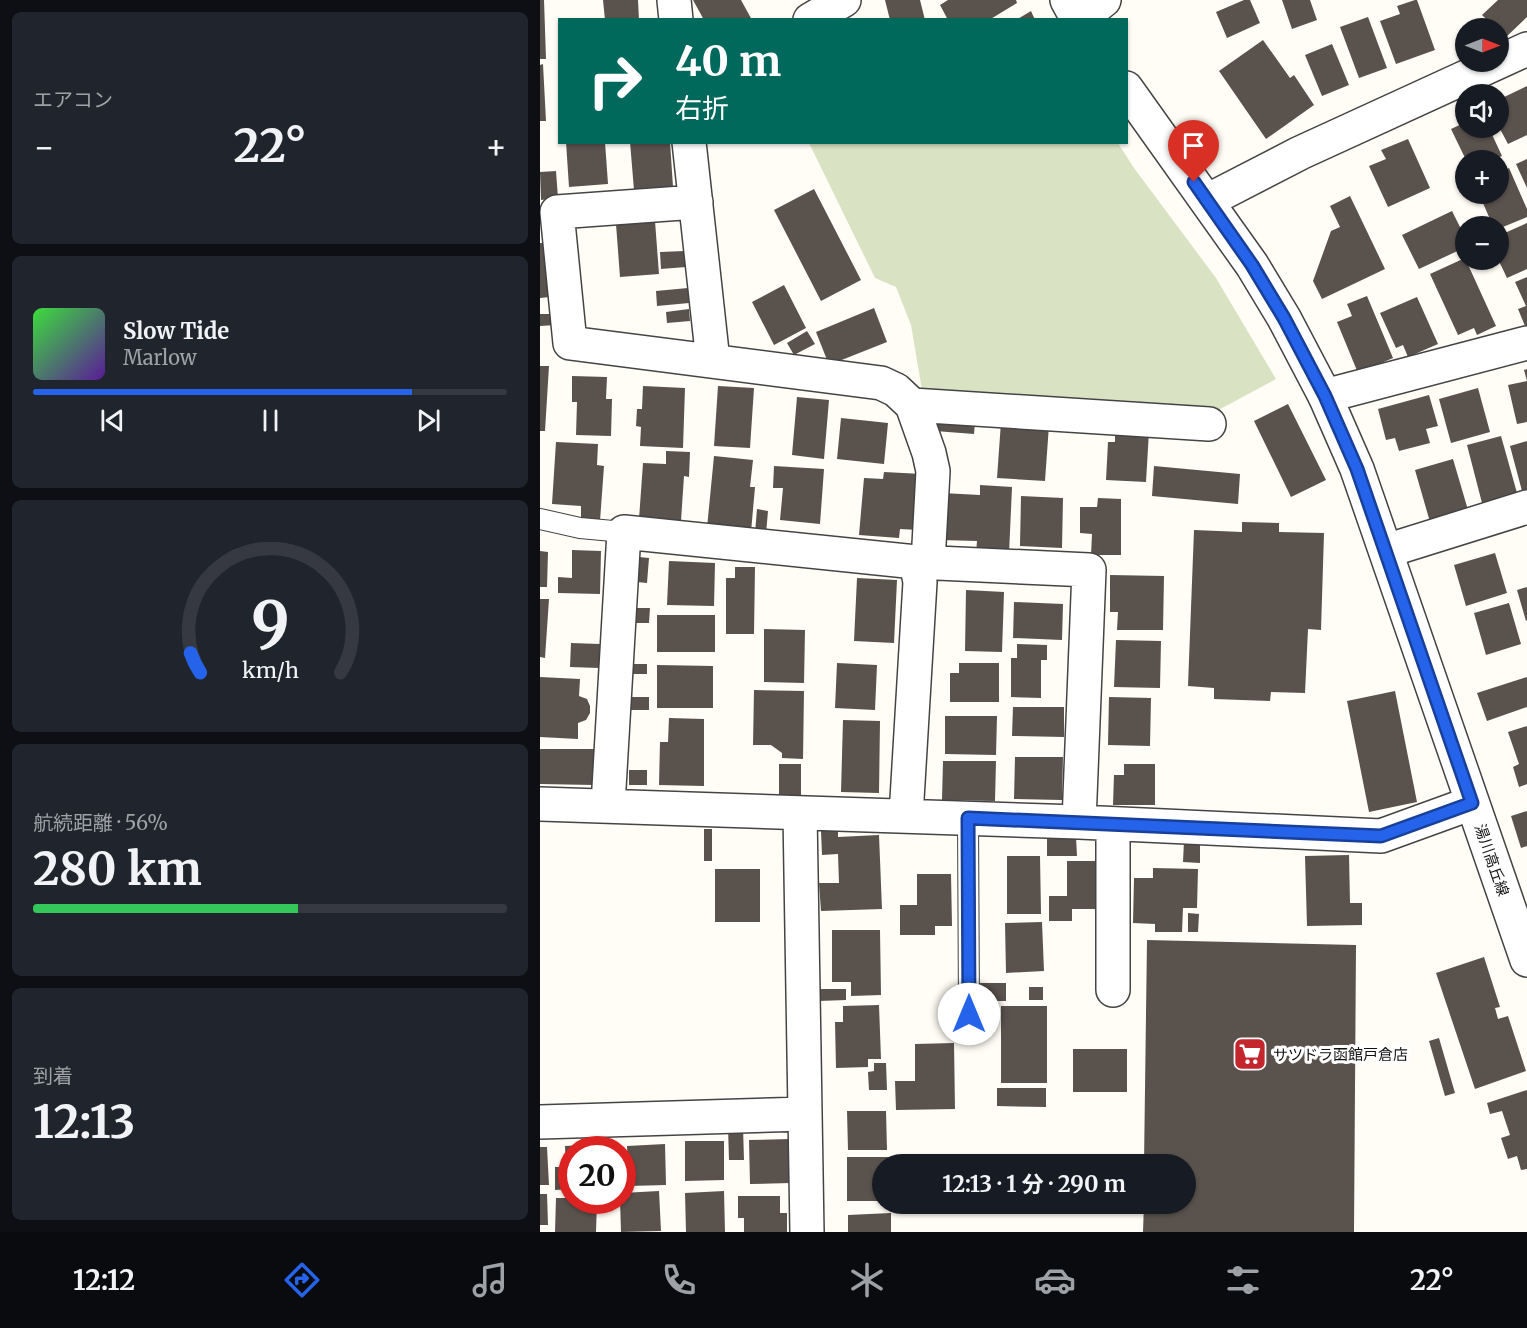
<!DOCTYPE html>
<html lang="ja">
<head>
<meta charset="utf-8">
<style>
	:root { --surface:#171b24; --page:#20242c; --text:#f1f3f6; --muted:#9ea1a6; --line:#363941; --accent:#2563eb }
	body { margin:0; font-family:Merriweather,"Noto Sans JP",serif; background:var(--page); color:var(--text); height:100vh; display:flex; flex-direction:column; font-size:22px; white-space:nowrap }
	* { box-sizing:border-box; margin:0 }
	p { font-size:20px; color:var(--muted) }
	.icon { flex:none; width:33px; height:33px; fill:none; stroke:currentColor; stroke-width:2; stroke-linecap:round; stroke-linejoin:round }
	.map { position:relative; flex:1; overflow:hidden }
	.side { display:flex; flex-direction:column; gap:12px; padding:12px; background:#0d0f14; width:540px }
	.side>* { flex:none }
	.top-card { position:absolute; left:18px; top:18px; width:570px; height:126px; border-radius:0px; box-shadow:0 2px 4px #0004; background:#00695c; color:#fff; overflow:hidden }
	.needle { width:39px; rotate:90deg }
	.fabs { position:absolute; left:915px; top:18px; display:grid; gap:12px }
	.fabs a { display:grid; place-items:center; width:54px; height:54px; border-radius:50%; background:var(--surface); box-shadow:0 2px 4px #0004; font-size:30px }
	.speed { position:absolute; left:18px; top:1136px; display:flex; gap:12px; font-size:30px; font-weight:700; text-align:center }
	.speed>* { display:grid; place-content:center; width:78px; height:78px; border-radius:50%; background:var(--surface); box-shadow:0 2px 4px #0004; line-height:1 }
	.speed .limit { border:9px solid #d22; background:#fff; color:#111 }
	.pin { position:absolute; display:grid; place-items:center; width:51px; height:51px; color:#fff; margin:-62px -26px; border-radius:50% 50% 50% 0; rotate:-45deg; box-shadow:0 0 6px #0007 }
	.pin .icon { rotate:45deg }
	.me { position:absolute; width:66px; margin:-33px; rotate:0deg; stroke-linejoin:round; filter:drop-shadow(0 0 4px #0008) }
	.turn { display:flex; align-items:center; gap:21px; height:126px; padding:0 18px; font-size:27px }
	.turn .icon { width:78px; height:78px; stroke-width:2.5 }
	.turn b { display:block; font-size:42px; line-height:51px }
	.big { font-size:45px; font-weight:700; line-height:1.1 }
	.side .widget { flex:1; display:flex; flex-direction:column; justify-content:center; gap:9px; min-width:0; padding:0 21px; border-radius:9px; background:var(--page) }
	.side .dial { align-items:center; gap:0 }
	.dial svg { height:156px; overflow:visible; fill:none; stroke:var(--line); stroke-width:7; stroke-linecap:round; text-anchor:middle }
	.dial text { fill:var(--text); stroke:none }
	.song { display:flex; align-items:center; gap:18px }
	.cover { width:72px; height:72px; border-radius:9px; background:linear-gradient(135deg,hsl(120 70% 55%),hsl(270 70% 35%)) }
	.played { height:6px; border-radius:3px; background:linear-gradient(90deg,var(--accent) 80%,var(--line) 80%) }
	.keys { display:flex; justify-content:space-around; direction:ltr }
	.heat { display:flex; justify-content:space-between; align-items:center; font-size:33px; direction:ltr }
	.charge { height:9px; border-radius:4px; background:linear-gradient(90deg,#34c759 56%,var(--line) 0) }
	.trip { position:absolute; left:332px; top:1154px; width:324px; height:60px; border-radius:30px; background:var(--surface); box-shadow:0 2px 4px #0004; font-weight:700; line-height:60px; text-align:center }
	.tab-bar { display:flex; height:96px; justify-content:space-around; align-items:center; background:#090b0e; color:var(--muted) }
	.tab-bar .icon { width:42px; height:42px }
	.tab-bar .active { color:var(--accent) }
	.tab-bar b { font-size:27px; color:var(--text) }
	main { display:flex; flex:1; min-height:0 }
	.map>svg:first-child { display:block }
</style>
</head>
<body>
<main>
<section class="side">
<div class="widget"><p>エアコン</p>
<div class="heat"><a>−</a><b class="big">22°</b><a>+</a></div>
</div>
<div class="widget">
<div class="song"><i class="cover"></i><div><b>Slow Tide</b><p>Marlow</p></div></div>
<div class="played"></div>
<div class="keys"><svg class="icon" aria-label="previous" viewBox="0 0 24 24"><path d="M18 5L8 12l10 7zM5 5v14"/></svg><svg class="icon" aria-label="pause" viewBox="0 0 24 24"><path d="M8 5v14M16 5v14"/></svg><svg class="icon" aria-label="next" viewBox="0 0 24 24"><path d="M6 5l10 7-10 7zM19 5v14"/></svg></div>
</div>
<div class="widget dial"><svg viewBox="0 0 100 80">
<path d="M14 69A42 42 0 1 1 86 69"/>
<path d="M14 69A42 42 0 0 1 9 59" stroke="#2563eb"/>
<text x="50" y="56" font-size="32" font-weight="700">9</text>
<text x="50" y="72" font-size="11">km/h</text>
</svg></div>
<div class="widget"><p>航続距離 · 56%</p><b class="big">280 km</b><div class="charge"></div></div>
<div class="widget"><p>到着</p><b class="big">12:13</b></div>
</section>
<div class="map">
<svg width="987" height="1232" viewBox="0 0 987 1232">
	<rect width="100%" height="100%" fill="#fffdf5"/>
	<path fill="#d9e3c4" d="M269 143H578L594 168 676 278 736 379 671 414 382 390 371 325 356 287 335 278Z"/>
	<path fill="#5a524d" d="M0 0H4L6 59H0Z
		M63 0H98L99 20H65Z
		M153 0H201L212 20H164Z
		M345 0H380L385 20H350Z
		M408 0H476L477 3 449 20H408L400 5Z
		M704 0H710L720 23 687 38 676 12Z
		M742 0H770L777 20 752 29Z
		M875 0H877L895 50 856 64 840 21 860 14 857 6Z
		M958 0H987V17L965 38 958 32V28H955L942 15Z
		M491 11 495 20H476Z
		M828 17 847 68 819 78 800 27Z
		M723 40 750 78 754 75 774 105 726 139 679 71Z
		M792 44 809 85 782 96 765 55Z
		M3 64 6 121H0V65Z
		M987 86V135L968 144 958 125V100Z
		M926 122V128H949L962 156 953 160H926L911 129Z
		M868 139 890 188 848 207 829 166 846 159 841 150Z
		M26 142H65L68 184 29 187Z
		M90 142H130L133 187 94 190Z
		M987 159V188L976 164Z
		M969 168 987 209V217L958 229V226H953L939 194H958V173Z
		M16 171 18 198 1 200 0 172Z
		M274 189 321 280 281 301 234 210Z
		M810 196 845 269 782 299 773 281 791 231 800 227 790 206Z
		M912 211 926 239V247L879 269 862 235Z
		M115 221 119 274 80 277 76 224Z
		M987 223V269L967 278 958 259V236Z
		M0 243H5L10 297 0 298Z
		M145 251 146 267 121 269 120 252Z
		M925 258 956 326 937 335 934 328 918 335 890 274Z
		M987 277V325L985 326 978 309 986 306 975 282Z
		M244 285 266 328 234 345 212 302Z
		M148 288 149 303 117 306 116 291Z
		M827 296 853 358 818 373 797 322 812 316 807 304Z
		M877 297 898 344 868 357 863 345 856 348 840 313Z
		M334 308 347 342 289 365 276 332Z
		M149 309 150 321 127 323 126 312Z
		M0 314H14L15 325 0 326Z
		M267 331 275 344 254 355 247 343Z
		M0 366H9L5 431H0Z
		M987 369V422L977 424 968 385 987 381 984 370Z
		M32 376 67 377 66 399H72L71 436 36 435 37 402H32Z
		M103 386 145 388 143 448 100 446 101 427 96 426 97 409H102Z
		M178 386 214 388 210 448 174 446Z
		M938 388 950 432 911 443 899 399Z
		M889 395 898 426 886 429 890 443 859 451 855 438 846 440 838 409Z
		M257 397 289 400 284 459 252 455Z
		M748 404 786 480 751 497 714 421Z
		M301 418 348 423 344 464 297 459Z
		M396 419 435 422 434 434 395 431Z
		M461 422 509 425 505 481 457 478Z
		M575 429 609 431 606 482 566 480 568 442H575Z
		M961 436 977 493 942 503 927 445Z
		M987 441V490L982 491 970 446Z
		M16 442 58 444 57 465 64 466 60 521 41 520V506L12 504Z
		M126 451 150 452 149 477 144 476 141 521 99 519 103 463 126 464Z
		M174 456 213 460 210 487H215L211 532 167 528Z
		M913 459 928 510 890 522 875 470Z
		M234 466 284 469 280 524 240 520 243 488H233Z
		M614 466 700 474 698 504 612 496Z
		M344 472 382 474 378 530 360 529 359 538 319 535 324 478 343 479Z
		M440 485 472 487 469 554 436 553 437 541 400 540 402 493 440 495Z
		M481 496 523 498 522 548 480 546Z
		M558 498 581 499V555H551L552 534 540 533V507H557Z
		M217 509 228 511 226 534 215 533Z
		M702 522 739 523V532L784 533 781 630 768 629 765 693 731 692 730 701 674 699V688L648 686 654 530 702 532Z
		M32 550 61 551 60 594 18 593V577L32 578Z
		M0 551 8 552 7 587H0Z
		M955 553 967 593 926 606 914 565Z
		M99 557 109 558 107 583 97 582Z
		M129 561 175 563 174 606 127 605Z
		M195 567H215L214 634H186V578H195Z
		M570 575 624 576 623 630H577L578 612H570Z
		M317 578 357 580 354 643 314 641Z
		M987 587V620L986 621 977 590Z
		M426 590 464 592 462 652 425 651Z
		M0 599H9L5 658 0 657Z
		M474 602 523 604 522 640 473 638Z
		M969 603 981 644 946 655 934 613Z
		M92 608H110L109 623H92Z
		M117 615H175V652H117Z
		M224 629 265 630 264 683 224 682Z
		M576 640 621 641 620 688 574 687Z
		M31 643 60 644 59 668 30 667Z
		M477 644 507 645V660H501V698L471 697V658H477Z
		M297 663 337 665 335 710 295 708Z
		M419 663H459V702H410V673H419Z
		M91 664H107V674H91Z
		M117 665 173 666V708H117Z
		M0 677 40 679 39 696 47 699 50 706V713L46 720 38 723V739L0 737Z
		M987 677V707L947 721 937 693Z
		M214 690 264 691 263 759 242 758V753L231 745H213Z
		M855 691 877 802 829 812 807 701Z
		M90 697H109V710H90Z
		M569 697 611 698 610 746 568 745Z
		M473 707H524V737L472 736Z
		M405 716H457L456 755 405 754Z
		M129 718 164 719V786L119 785 120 742H128Z
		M303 720 340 721 339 793 301 792Z
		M987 726V784L979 787 973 767 979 764 968 732Z
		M0 749H54V785L0 784Z
		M475 757H523L522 800 474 799Z
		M403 761H456L455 801 402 800Z
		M239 764H261V796L239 797Z
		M584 764H615V805H573L574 775H584Z
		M89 770H107V785H89Z
		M987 811V846L981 848 971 816Z
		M164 829H172V861H164Z
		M281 831H298V837L339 835 342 909 281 911 279 883H299L298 854 282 855Z
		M507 837H536L537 856H507Z
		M644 841 660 842V863L643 862Z
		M809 855 810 903H822V925L767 926 765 856Z
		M467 856H500L501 914H467Z
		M527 861H562V909H532V921H509V896H527Z
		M613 868 658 869 657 908H643L642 932H615V924L593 923 594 878H613Z
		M175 869H220V922H175Z
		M377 874H411L412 926H395V935H360V905H377Z
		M648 913 659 914 658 932H648Z
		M502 922 504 971 466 973 465 923Z
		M292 930H340L341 995 311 996V982H292Z
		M607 940 816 945 814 1232H603L604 1203H645V1164H604Z
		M944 957 960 1007 955 1008 958 1019 968 1016 986 1071 935 1089 896 973Z
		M439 983H466V1001H439Z
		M489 987H503V1000H489Z
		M279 989H306V1000L279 1001Z
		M339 1005 341 1059H328V1067L296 1068 295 1022H303V1006Z
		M461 1006H507V1083H461Z
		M899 1038 915 1093 905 1096 889 1041Z
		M414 1043 415 1109 356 1110 355 1081H375V1044Z
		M533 1049H587V1092H533Z
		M334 1063H346L347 1090H329L328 1072 334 1071Z
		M457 1088H506V1107L457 1106Z
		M987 1090V1169L981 1170 977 1156 968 1159 961 1138 970 1135 962 1111 950 1114 947 1103Z
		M307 1111H346L347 1150H308Z
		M188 1127H203L204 1160H189Z
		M250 1139 251 1183 210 1184 209 1140Z
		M145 1141H184V1180L145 1181Z
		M65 1144V1149H32V1189L15 1190V1167H26L25 1146Z
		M125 1144 126 1185 89 1186 87 1146Z
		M0 1147H7L9 1185H0Z
		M307 1157H349V1164H342V1201H307Z
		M119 1191 121 1231 81 1232 80 1200H82V1193Z
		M184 1191 185 1232H146L145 1193Z
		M0 1194H7L8 1225H0Z
		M198 1196H240V1213H247V1232H204V1218H198Z
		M16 1198H32V1200H57L56 1232H15Z
		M351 1213V1232H308V1215Z"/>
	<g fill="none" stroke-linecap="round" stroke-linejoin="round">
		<g stroke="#444" stroke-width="22">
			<path id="service" d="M0 519 40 528 84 532
				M428 818 429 1014"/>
		</g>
		<g stroke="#444" stroke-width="36">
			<path id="minor" d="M134 0 136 20
				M270 20 304 0
				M539 20 564 0
				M149 142 173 361
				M667 201 760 153 987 49
				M156 202 17 212 30 343 341 383 356 390 372 405 389 453 393 471 388 563
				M785 396 987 343
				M372 405 669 424
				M846 551 987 507
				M0 804 539 822 841 836 932 803
				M68 805 84 532 376 562 549 570 539 822
				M260 813 267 1232
				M366 816 380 582 376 562
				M573 824V990
				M0 1122 265 1114"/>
		</g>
		<g stroke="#444" stroke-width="36">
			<path id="tertiary" d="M527 0 538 20
				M586 88 712 265 744 318 785 396 817 469 987 960"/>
		</g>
		<use href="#service" stroke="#fff" stroke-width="20"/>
		<use href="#minor" stroke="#fff" stroke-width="33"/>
		<use href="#tertiary" stroke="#fff" stroke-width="33"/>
	</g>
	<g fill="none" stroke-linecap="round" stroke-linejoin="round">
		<g stroke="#184099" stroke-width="15">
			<path id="route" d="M429 1014 428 818 841 836 932 803 817 469 785 396 744 318 712 265 654 182"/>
		</g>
		<use href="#route" stroke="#2563eb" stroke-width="10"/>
	</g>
	<defs>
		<g id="supermarket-square" transform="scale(1.725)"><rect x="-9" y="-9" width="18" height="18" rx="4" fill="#c4262e" stroke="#fff"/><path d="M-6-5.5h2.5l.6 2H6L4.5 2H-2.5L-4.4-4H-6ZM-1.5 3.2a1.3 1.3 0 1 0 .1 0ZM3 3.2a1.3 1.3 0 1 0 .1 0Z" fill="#fff"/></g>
	</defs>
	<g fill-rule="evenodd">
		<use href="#supermarket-square" x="710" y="1054"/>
	</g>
	<g text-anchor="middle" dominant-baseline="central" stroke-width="6" stroke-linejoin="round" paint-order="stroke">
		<g font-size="15" fill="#111" stroke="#fff">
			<text transform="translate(952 860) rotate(71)">湯川高丘線</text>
		</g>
		<g font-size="15" fill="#111" stroke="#fff" text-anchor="start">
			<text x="733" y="1054">サツドラ函館戸倉店</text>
		</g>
	</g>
</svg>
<div class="fabs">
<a><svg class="needle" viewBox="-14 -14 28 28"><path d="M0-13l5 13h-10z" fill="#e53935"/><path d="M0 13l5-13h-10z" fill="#9ea1a6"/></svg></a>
<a><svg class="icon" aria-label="sound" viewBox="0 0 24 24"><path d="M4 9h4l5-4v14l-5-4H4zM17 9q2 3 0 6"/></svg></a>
<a>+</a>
<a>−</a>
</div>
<div class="speed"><div class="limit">20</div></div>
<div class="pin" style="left:654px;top:182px;background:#d93025"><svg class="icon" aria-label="arrive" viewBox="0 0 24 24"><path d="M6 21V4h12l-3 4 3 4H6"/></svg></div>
<svg class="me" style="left:429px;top:1014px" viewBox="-20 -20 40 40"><circle r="19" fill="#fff"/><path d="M0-13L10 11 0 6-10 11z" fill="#2563eb"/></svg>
<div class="trip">12:13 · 1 分 · 290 m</div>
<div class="top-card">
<div class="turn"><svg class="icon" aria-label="right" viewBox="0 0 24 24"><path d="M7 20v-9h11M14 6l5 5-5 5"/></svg><div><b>40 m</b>右折</div></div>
</div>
</div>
</main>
<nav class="tab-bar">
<b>12:12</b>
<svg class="icon active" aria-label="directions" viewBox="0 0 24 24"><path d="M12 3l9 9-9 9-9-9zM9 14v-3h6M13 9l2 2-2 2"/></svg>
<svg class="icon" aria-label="music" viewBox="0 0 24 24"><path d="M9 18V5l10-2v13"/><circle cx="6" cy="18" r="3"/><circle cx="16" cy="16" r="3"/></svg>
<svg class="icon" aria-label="phone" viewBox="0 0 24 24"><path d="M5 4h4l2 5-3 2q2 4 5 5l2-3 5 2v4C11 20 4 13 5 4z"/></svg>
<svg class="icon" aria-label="climate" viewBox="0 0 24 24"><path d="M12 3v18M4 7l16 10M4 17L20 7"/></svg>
<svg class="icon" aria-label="car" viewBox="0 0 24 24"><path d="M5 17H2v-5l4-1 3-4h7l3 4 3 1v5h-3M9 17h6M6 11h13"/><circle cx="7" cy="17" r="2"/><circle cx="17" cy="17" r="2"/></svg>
<svg class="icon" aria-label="filters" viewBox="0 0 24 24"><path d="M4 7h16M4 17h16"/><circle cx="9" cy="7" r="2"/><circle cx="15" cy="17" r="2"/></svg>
<b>22°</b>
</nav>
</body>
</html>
